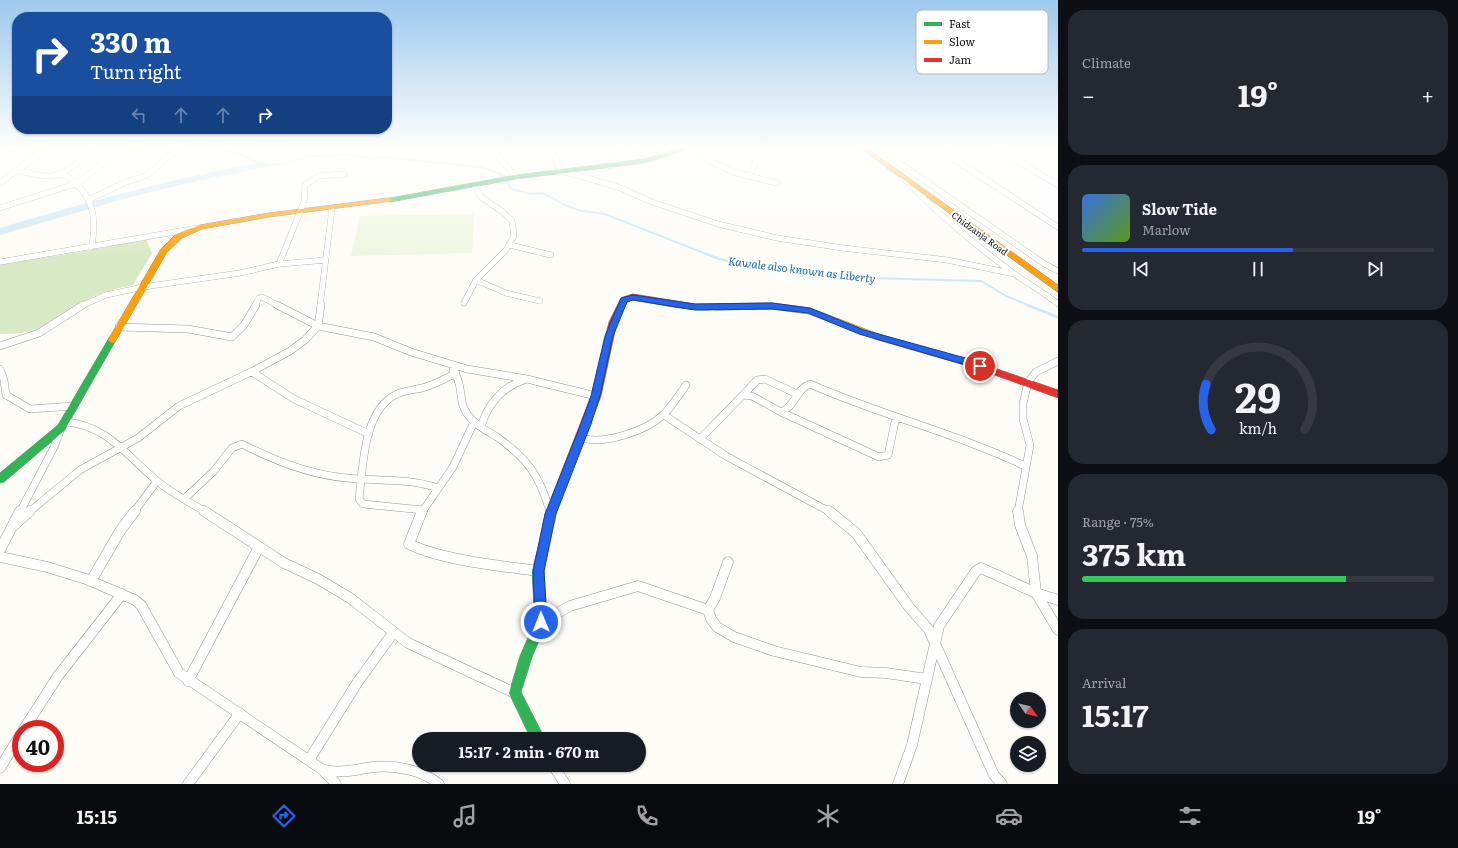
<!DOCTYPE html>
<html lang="en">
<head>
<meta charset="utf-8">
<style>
	:root { --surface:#171b24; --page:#242831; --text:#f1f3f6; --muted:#9ea1a6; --line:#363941; --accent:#2563eb }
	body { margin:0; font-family:Literata,serif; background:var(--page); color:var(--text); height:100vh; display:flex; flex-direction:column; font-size:15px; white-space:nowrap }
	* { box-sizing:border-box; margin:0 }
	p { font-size:13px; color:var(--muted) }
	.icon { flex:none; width:22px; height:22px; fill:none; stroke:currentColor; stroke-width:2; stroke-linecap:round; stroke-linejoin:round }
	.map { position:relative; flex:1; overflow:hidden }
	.sheet { display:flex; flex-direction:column; gap:10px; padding:10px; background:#0d0f14; width:400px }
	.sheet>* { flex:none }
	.hud { position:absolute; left:12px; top:12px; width:380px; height:122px; border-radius:16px; box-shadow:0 1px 3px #0004; background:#1a4fa0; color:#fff; overflow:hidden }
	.needle { width:26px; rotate:124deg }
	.buttons { position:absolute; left:1010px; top:692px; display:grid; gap:8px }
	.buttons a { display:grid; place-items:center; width:36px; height:36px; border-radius:50%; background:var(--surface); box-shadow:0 1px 3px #0004; font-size:20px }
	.speed { position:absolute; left:12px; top:720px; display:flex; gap:8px; font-size:20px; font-weight:700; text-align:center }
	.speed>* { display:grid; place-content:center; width:52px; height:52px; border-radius:50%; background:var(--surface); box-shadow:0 1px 3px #0004; line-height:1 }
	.speed .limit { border:6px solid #d22; background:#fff; color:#111 }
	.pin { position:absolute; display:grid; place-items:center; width:34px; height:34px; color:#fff; margin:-17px; border:2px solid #fff; border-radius:50%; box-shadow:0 1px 4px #0007 }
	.me { position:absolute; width:44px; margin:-22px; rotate:359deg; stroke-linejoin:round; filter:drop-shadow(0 0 3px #0008) }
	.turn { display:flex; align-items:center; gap:14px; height:84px; padding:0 12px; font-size:18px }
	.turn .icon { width:52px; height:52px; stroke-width:2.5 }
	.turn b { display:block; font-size:28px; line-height:34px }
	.lanes { display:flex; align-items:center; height:38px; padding:0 12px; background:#0003; justify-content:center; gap:20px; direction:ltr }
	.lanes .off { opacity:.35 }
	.big { font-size:30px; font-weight:700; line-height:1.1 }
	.sheet .widget { flex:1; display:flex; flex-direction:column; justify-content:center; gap:6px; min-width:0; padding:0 14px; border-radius:16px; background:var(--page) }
	.sheet .dial { align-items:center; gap:0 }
	.dial svg { height:104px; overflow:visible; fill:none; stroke:var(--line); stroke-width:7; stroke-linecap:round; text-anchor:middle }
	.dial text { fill:var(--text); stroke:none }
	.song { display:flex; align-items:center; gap:12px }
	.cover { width:48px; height:48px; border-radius:6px; background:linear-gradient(135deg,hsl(220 70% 55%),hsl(90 70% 35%)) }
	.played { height:4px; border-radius:2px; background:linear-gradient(90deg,var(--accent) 60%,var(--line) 60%) }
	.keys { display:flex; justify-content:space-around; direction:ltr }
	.heat { display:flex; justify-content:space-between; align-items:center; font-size:22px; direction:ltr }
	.charge { height:6px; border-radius:3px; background:linear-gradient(90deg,#34c759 75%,var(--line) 0) }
	.trip { position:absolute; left:412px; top:732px; width:234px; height:40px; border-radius:20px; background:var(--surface); box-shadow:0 1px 3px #0004; font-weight:700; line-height:40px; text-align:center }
	.dock { display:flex; height:64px; justify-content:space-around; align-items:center; background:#090b0e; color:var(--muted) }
	.dock .icon { width:28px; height:28px }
	.dock .active { color:var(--accent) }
	.dock b { font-size:18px; color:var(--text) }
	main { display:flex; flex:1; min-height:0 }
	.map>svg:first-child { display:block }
</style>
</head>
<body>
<main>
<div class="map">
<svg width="1058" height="784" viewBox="0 0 1058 784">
	<rect width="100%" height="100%" fill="#fdfcf7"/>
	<path fill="#d8eac5" d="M146 239 152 253 133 285C119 288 105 291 92 297 84 301 77 308 69 313 46 328 27 335 0 334V265L85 251Z"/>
	<path fill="#f0f6e1" d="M474 214 472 253 351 256 360 216Z"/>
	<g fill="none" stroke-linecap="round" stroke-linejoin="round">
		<path stroke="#cde8f7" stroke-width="2" d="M224 148 225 151 242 155 263 165 283 164 309 156 350 155 375 159 382 157 481 167 499 173 505 178
			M508 182 511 189 530 194 543 193 567 206 582 211 605 214 719 259 743 264 766 265 867 278 981 281 1006 296 1030 306"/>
		<path stroke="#cde8f7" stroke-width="2.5" d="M1027 305 1058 317"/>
		<path fill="#cde8f7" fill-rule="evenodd" d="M263 162 266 163 268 165 266 167 197 181 134 196 0 235V228C87 202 174 178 263 162Z"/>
		<g stroke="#979795" stroke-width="6">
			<path id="street-far2" d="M495 148 497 155 516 177
				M559 148 556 162 561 171
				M878 148 1043 263 1058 271
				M937 148 1058 227
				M997 148 1058 185
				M686 149 733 172 777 183
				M0 151 9 148 43 152
				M610 166 616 157 634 148
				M17 171C28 172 41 177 52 176 68 174 82 158 94 148
				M563 171 618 187 652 202 718 224 777 238 843 248 947 260 1015 274
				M60 173 78 183
				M749 177 756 161 766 148
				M902 177C936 212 974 244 1013 273 1028 284 1044 292 1058 304
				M0 183 47 148
				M90 199 124 183 147 175 179 148
				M0 208 78 183
				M510 245 551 255
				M92 247C95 224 96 203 78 186V183L121 148
				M0 262 198 228
				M279 264 304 202 305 185 319 176 344 174
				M476 280 506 293 540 301
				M464 303 476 280 506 250 514 236 512 221 503 212 481 197 474 185
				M81 306 106 295 143 287 240 273 279 264 326 260
				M255 306 259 298 262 297 279 306
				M320 306 332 209"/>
		</g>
		<g stroke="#979795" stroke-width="8">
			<path id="street-far1" d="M277 305 318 326 374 337 411 352 467 369 527 379 596 396
				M119 327 188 329 232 337 244 325 256 305
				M0 346 39 333 83 305
				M0 369 4 380 6 395 30 409 74 406
				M453 370C465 388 457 401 468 415 475 425 487 431 497 437 527 458 540 476 550 512
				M252 372 294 399 369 434
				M743 395 757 380 765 379 797 394
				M781 412 879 457 888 455 896 417
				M664 415 726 456 830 512
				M65 422C107 425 126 455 156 480 171 493 189 502 206 512
				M481 427C487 405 502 387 524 380
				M581 438C604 445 646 431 663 415 672 406 679 395 686 385
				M700 439 743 395 752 396 781 412C795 407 796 389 810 384 880 415 956 433 1025 466
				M185 498 213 472 232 448 242 444C275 461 310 475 347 478 378 481 408 478 438 488
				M423 510 363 504 359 499C363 467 363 412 395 395 403 391 413 390 422 388 434 385 445 379 456 373
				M20 512 54 447 61 429
				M29 512 80 470 138 438 179 406 253 371 290 351 305 340 318 326 321 305
				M134 512 157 481
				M422 512 453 467 474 422
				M1018 512 1030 445 1023 419V404L1028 382 1036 372 1058 361"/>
		</g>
		<g stroke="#979795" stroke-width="11">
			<path id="street" d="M204 511 284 563 318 579 350 598 408 643 515 693
				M422 511 409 544C441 560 501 566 538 571
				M829 511 856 533 909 607 929 630 994 775 1002 784
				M1018 511 1020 525 1032 556 1036 593 1058 630
				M12 527 30 511
				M0 550 20 511
				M0 557 47 567 86 579 135 600 141 605 179 673 323 770 336 784
				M728 562 715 598 708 610 711 619 717 627 734 637 774 651 861 672 886 673 927 679
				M91 581 120 531 135 511
				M541 622 570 606 638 586 708 610
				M188 681 259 547
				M24 729 58 676 122 594
				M309 760 357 683 393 633
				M553 765 565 784
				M0 768 21 734
				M325 770C342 774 357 769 374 767 396 765 422 770 439 784
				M188 784 240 713
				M898 784 912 745 939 626 976 571 981 568 1036 593 1058 600"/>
		</g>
		<g stroke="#8e8d8b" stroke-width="1">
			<path id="fast" d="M682 148H692L645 163 516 179 390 202 387 200 390 198 516 175 644 159Z
				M112 337 116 340 64 431 4 482 0 483V473L58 425 109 338Z
				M544 539 548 540 549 544 544 571 547 622 532 657 521 692 545 739H531L509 693 520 656 535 622 532 571 539 544 540 540Z"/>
		</g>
		<g stroke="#8e8d8b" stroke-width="1">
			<path id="slow" d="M860 148H867L1058 285V292Z
				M390 198 393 200 392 201 269 217 202 229 182 238 167 252 115 342 112 343 108 340 161 249 176 234 200 225 269 213Z
				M772 303 810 308 881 335 882 337 878 340 875 339 809 314 772 309 715 310 711 307 715 304Z"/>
		</g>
		<g stroke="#8e8d8b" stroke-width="1">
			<path id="jam" d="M633 294 695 304H715L719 307C711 316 647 302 633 300L627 302 617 322 601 396 555 514 549 544 548 548 544 549 540 548 539 544 545 514 591 396 609 322 621 298Z
				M878 334 980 363 1058 390V398L978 369 875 339 874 337 875 335Z"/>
		</g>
		<use href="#street-far2" stroke="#fffffe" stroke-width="5.5"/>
		<use href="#street-far1" stroke="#fffffe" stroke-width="7"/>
		<use href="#street" stroke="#fffffe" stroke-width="10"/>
		<use href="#fast" fill="#30b455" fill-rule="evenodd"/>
		<use href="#slow" fill="#ff9f0a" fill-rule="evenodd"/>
		<use href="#jam" fill="#e5322d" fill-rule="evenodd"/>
	</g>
	<linearGradient id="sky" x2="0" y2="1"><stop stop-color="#9dc9ee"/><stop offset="0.57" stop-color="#fefefb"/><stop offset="1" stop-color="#fefefb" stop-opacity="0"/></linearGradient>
	<rect width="1058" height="258" fill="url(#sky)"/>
	<path fill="#2563eb" stroke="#184099" d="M633 295 695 304 772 303 810 308 864 330 980 362 984 366 980 369 859 334 808 313 772 309 695 310 633 300 627 302 613 336 600 396 591 424 556 514 544 571 547 622 545 626 541 628 537 626 535 622 533 571 545 514 581 424 591 396 605 336 621 298Z"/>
	<g text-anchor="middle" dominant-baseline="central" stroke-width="4" stroke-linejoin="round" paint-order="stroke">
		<g font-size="9" fill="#111" stroke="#fff">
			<text transform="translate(980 233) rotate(36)">Chidzanja Road</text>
		</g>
		<g font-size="11" font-style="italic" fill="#1768a6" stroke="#fff">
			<text transform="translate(802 269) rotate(7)">Kawale also known as Liberty</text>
		</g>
	</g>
	<rect x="916" y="10" width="132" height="64" rx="6" fill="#fff" stroke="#b8b8b8" stroke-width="1"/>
	<rect x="924" y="22" width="18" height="4" fill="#30b455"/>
	<rect x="924" y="40" width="18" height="4" fill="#ff9f0a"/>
	<rect x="924" y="58" width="18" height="4" fill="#e5322d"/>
	<g font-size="11" fill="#111">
		<text x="949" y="28">Fast</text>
		<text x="949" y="46">Slow</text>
		<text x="949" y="64">Jam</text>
	</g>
</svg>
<div class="buttons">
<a><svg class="needle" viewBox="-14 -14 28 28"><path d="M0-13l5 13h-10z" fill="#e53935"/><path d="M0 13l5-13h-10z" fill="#9ea1a6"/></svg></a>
<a><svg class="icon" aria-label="layers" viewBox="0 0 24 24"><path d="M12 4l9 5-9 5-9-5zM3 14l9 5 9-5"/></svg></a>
</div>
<div class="speed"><div class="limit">40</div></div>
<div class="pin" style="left:980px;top:366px;background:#d93025"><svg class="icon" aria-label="arrive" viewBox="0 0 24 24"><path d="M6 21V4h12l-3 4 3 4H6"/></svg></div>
<svg class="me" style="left:541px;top:622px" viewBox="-20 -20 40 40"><circle r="17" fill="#2563eb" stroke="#fff" stroke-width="3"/><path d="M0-11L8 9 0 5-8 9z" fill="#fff"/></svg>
<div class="trip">15:17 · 2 min · 670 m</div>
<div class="hud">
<div class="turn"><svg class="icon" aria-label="right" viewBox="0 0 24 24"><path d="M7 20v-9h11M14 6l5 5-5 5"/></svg><div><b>330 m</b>Turn right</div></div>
<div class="lanes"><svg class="icon off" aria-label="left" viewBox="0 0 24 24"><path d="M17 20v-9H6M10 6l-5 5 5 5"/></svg><svg class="icon off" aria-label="ahead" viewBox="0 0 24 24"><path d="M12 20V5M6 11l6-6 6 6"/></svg><svg class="icon off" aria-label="ahead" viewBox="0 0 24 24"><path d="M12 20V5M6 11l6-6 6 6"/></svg><svg class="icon" aria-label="right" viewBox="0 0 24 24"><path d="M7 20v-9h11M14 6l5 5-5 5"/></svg></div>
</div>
</div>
<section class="sheet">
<div class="widget"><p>Climate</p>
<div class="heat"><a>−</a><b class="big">19°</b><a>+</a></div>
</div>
<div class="widget">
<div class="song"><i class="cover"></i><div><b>Slow Tide</b><p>Marlow</p></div></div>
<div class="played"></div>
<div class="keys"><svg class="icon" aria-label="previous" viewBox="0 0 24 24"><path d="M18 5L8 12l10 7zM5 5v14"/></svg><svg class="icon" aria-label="pause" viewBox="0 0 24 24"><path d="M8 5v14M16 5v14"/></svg><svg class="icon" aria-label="next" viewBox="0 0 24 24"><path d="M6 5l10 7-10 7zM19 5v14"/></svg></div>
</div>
<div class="widget dial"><svg viewBox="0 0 100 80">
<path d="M14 69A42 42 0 1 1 86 69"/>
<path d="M14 69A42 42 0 0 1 10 34" stroke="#2563eb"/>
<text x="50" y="56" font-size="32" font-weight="700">29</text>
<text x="50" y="72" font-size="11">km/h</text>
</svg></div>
<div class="widget"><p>Range · 75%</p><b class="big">375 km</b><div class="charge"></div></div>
<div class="widget"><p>Arrival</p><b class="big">15:17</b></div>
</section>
</main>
<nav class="dock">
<b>15:15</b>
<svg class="icon active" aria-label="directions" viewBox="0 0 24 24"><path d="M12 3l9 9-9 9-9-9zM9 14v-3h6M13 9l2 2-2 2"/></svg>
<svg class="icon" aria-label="music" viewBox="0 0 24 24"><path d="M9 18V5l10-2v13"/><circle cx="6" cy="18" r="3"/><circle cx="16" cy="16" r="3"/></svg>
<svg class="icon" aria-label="phone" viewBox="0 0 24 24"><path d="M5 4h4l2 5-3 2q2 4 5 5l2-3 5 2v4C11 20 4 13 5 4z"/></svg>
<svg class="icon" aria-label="climate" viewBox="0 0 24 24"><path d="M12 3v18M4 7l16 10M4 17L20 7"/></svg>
<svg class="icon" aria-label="car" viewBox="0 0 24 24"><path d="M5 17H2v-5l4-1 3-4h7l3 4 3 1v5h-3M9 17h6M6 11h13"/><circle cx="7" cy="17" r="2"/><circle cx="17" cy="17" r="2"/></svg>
<svg class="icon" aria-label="filters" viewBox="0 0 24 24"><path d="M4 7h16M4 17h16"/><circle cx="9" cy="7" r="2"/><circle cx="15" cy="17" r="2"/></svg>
<b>19°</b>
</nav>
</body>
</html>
